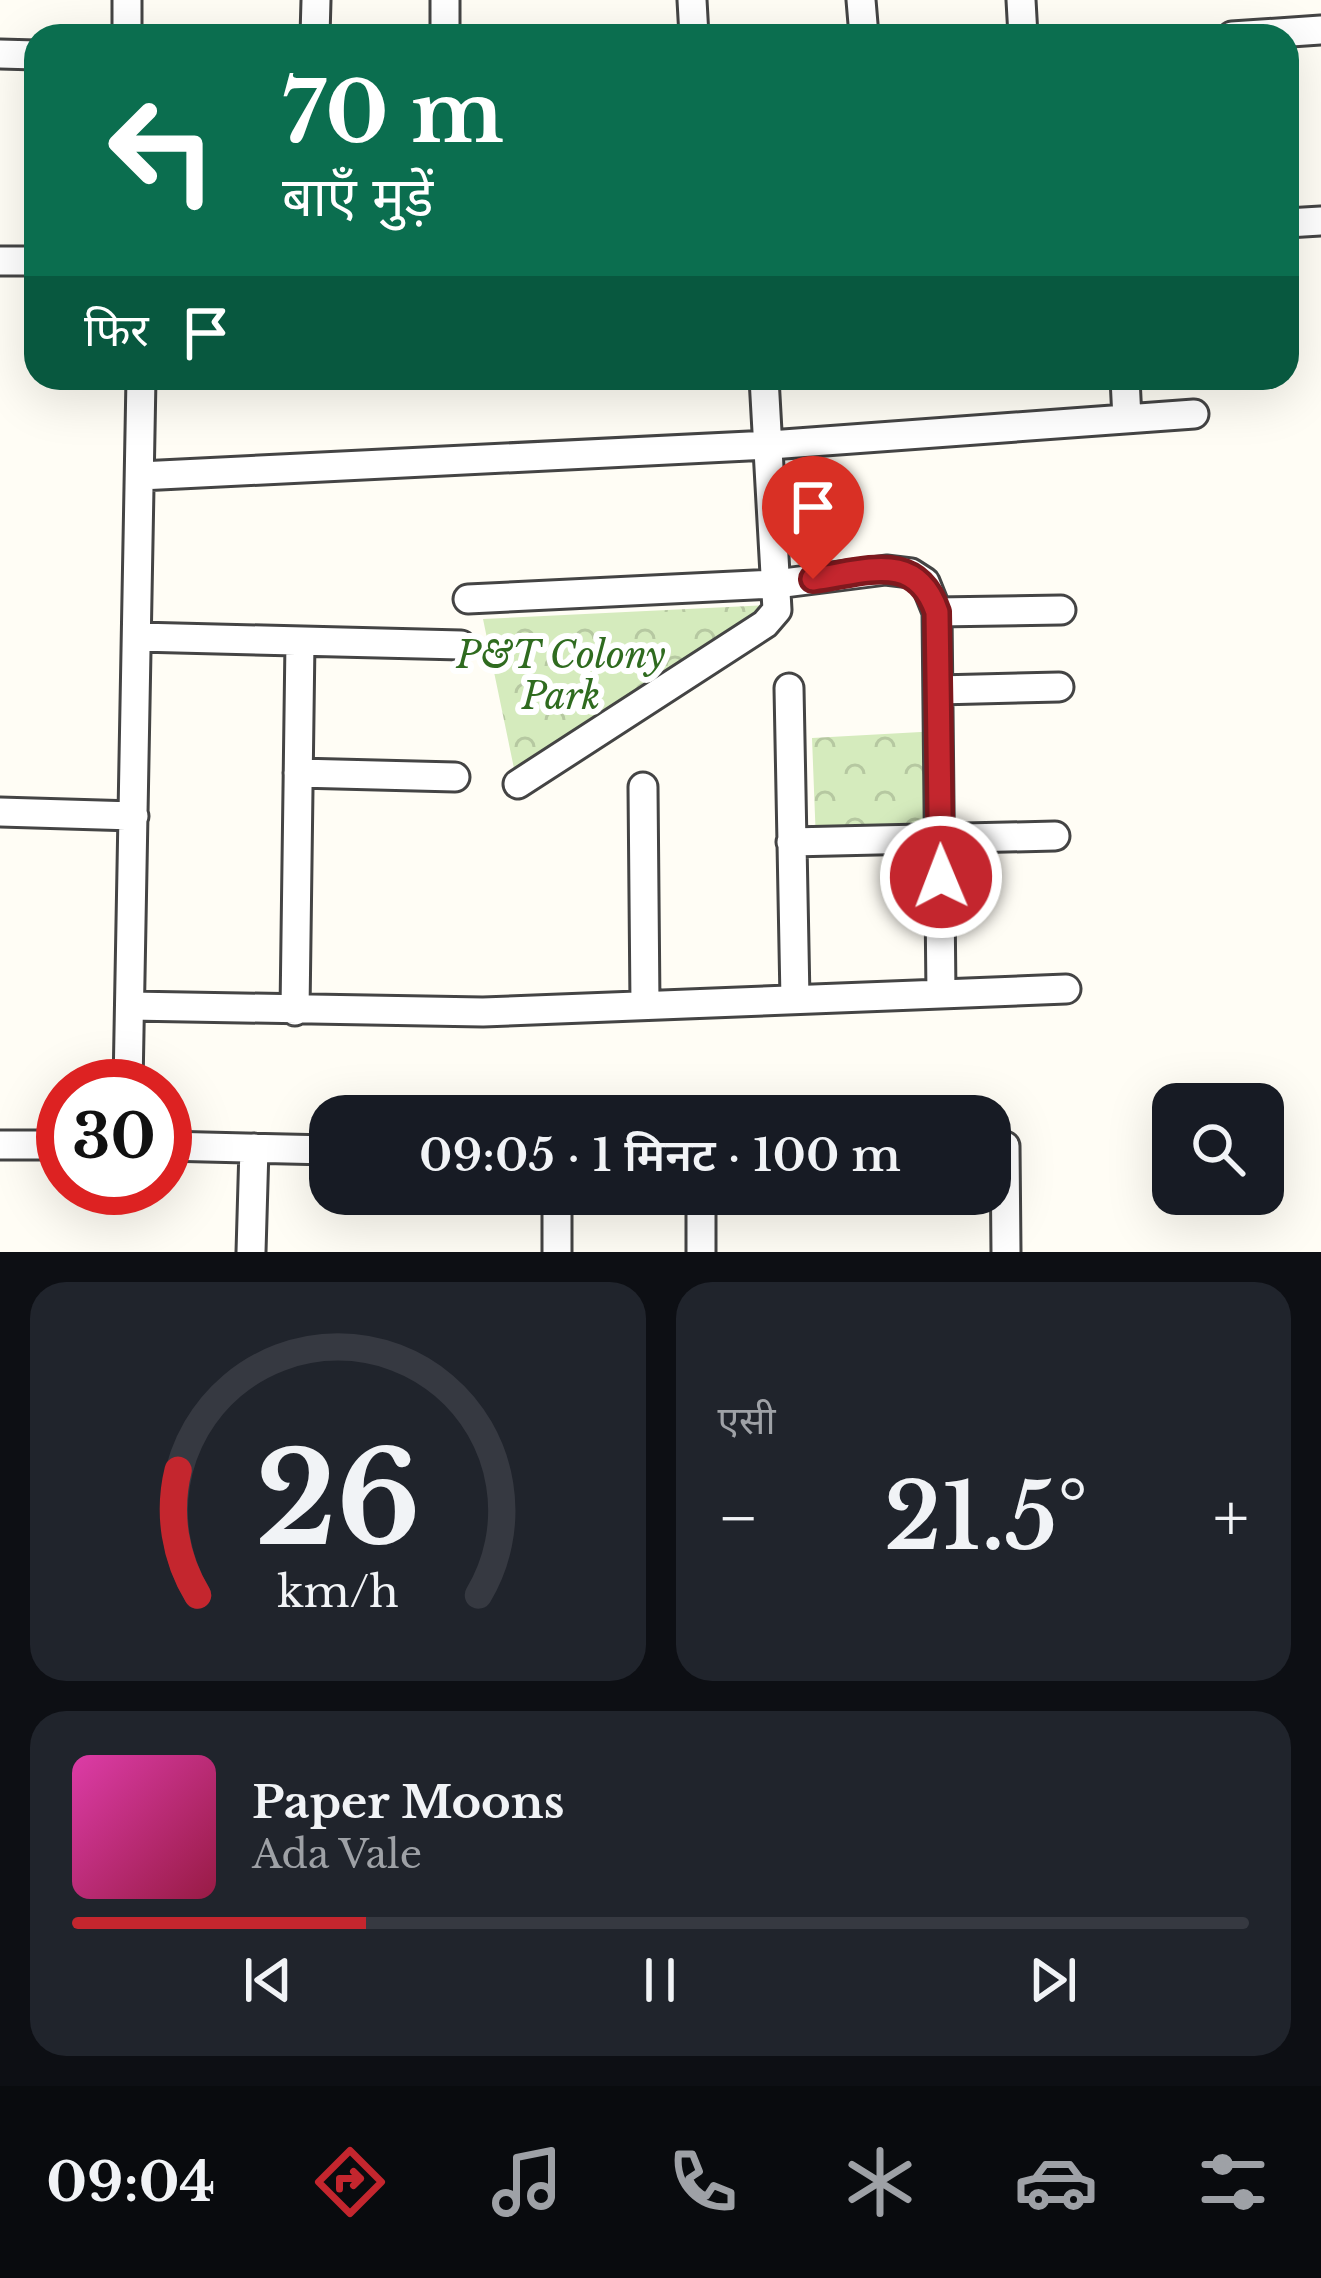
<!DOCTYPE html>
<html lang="hi">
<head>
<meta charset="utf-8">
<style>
	:root { --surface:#171b24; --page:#20242c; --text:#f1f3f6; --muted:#9ea1a6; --line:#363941; --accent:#c4262e }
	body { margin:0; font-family:"Libre Baskerville","Noto Sans Devanagari",serif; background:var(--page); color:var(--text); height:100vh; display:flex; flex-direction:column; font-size:45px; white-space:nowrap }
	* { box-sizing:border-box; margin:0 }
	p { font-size:39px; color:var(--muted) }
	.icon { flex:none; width:66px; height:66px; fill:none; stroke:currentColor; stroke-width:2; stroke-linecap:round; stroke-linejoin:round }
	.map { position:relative; height:1252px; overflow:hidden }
	.side { display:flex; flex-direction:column; gap:30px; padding:30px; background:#0d0f14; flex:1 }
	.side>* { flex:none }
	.guide { position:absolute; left:24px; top:24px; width:1275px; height:366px; border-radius:36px; box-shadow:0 12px 48px #0002; background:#0b6e4f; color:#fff; overflow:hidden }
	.buttons { position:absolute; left:1152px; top:1083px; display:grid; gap:24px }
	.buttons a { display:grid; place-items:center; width:132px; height:132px; border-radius:24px; background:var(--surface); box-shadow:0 12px 48px #0002; font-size:60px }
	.speed { position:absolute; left:36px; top:1059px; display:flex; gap:24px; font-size:60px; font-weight:700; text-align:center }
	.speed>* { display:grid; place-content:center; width:156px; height:156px; border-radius:50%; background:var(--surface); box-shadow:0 12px 48px #0002; line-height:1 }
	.speed .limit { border:18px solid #d22; background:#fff; color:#111 }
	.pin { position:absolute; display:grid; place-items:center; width:102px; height:102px; color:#fff; margin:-123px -51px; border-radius:50% 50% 50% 0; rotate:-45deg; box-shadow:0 0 12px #0007 }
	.pin .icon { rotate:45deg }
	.me { position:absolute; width:132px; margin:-66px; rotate:359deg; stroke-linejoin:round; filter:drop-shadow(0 0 9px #0008) }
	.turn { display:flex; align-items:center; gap:42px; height:252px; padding:0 60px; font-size:54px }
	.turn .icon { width:156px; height:156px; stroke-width:2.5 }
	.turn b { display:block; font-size:84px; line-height:102px }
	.then { display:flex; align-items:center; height:114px; padding:0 60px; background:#0003; gap:24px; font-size:45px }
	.big { font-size:90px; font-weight:600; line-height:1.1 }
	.side .tile { flex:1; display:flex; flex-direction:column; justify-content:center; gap:18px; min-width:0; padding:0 42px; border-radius:36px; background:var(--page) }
	.side .dial { align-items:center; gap:0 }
	.dial svg { height:312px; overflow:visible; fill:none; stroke:var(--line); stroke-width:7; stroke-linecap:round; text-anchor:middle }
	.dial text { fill:var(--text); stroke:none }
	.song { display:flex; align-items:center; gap:36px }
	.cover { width:144px; height:144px; border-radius:18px; background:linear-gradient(135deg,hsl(320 70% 55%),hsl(340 70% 35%)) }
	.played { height:12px; border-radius:6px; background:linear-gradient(90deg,var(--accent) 25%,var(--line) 25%) }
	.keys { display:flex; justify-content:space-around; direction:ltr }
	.heat { display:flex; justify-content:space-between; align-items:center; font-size:66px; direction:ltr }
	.side .tiles { flex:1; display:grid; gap:30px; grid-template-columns:1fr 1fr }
	.tile:last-child { grid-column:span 2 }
	.trip { position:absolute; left:309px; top:1095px; width:702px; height:120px; border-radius:36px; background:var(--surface); box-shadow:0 12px 48px #0002; font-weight:600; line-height:120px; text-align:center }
	.tab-bar { display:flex; height:192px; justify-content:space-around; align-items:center; background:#090b0e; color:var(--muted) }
	.tab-bar .icon { width:84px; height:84px }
	.tab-bar .selected { color:var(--accent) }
	.tab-bar b { font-size:54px; color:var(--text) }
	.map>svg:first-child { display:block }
</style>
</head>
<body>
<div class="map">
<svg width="1321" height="1252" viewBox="0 0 1321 1252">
	<defs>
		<pattern id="park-crowns" width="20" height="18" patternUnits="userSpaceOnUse" patternTransform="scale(3)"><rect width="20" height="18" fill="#d5ebbd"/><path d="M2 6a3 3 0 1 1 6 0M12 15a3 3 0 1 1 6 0" fill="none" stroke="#b6c8a1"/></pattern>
	</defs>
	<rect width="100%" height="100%" fill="#fffdf5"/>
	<path fill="url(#park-crowns)" d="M767 605V613L516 778 483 619Z
		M939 731 941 838 816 842 812 738Z"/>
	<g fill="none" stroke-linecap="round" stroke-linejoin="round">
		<g stroke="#444" stroke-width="33">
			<path id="minor" d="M692 0 694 36
				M861 0 864 36
				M1021 0 1023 36
				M127 36V0
				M315 36 316 0
				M445 36V0
				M1232 36 1321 30
				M0 54 36 55
				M1287 223 1321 221
				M0 261H36
				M1125 378 1127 419
				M140 476 770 445 1194 414
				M468 599 776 584 886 570 911 573 925 582 937 612 941 994
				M937 612 1061 610
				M138 637 461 645
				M789 688 795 999
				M938 690 1059 687
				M298 773 455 777
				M518 784 765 624 777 610 764 378
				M643 787 645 1005
				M0 812 134 816
				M791 842 1055 836
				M130 1006 483 1012 1066 989
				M295 1011 300 641
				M128 1086 141 378
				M0 1145H63
				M165 1146 330 1150
				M1005 1146 1006 1252
				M557 1194V1252
				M251 1252 254 1148
				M701 1252V1194"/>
		</g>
		<use href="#minor" stroke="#fff" stroke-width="27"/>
	</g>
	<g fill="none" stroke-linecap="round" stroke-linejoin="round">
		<g stroke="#7f191e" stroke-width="30">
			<path id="route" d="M813 579C866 572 916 550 937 612L941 877"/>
		</g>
		<use href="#route" stroke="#c4262e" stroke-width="21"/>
	</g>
	<g text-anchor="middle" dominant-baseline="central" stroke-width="12" stroke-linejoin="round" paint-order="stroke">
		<g font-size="36" font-style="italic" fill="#2f6b1f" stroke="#fff">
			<text x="561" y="655">P&amp;T Colony<tspan x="561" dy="41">Park</tspan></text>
		</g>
	</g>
</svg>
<div class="buttons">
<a><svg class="icon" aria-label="search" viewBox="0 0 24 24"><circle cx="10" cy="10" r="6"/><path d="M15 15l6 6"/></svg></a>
</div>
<div class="speed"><div class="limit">30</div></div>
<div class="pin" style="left:813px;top:579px;background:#d93025"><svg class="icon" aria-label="arrive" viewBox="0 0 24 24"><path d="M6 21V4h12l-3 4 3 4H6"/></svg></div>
<svg class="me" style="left:941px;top:877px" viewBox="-20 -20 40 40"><circle r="17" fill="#c4262e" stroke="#fff" stroke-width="3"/><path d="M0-11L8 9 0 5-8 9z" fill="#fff"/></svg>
<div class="trip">09:05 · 1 मिनट · 100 m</div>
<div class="guide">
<div class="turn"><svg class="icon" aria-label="left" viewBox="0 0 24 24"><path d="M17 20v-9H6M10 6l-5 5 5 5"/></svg><div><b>70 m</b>बाएँ मुड़ें</div></div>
<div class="then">फिर<svg class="icon" aria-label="arrive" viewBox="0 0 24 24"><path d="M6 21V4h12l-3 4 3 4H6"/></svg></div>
</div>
</div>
<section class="side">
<div class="tiles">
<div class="tile dial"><svg viewBox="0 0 100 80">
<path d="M14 69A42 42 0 1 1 86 69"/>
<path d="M14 69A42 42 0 0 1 9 37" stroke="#c4262e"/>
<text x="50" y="56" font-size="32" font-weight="700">26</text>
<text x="50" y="72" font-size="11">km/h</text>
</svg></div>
<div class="tile"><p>एसी</p>
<div class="heat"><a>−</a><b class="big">21.5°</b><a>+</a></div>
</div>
<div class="tile">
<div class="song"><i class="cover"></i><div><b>Paper Moons</b><p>Ada Vale</p></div></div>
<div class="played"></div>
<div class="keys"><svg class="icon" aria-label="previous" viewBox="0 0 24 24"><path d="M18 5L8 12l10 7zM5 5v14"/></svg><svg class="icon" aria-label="pause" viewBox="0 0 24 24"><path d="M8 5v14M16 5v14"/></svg><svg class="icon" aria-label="next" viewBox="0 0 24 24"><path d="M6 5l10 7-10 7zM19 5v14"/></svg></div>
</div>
</div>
</section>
<nav class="tab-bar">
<b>09:04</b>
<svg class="icon selected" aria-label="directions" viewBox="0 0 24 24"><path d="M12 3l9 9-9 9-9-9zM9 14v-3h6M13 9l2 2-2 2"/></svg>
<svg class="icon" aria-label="music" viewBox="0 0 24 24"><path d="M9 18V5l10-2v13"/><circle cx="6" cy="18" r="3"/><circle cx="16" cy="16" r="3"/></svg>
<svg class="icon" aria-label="phone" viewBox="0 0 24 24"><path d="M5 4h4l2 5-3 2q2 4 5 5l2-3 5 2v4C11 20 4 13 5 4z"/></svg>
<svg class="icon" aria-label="climate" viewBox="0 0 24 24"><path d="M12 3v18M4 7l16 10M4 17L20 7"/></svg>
<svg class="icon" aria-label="car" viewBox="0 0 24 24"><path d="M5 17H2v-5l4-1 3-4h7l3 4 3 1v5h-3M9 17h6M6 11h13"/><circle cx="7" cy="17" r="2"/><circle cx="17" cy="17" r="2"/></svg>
<svg class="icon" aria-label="filters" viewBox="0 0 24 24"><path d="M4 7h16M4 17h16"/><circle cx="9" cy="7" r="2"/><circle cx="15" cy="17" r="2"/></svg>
</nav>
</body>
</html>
